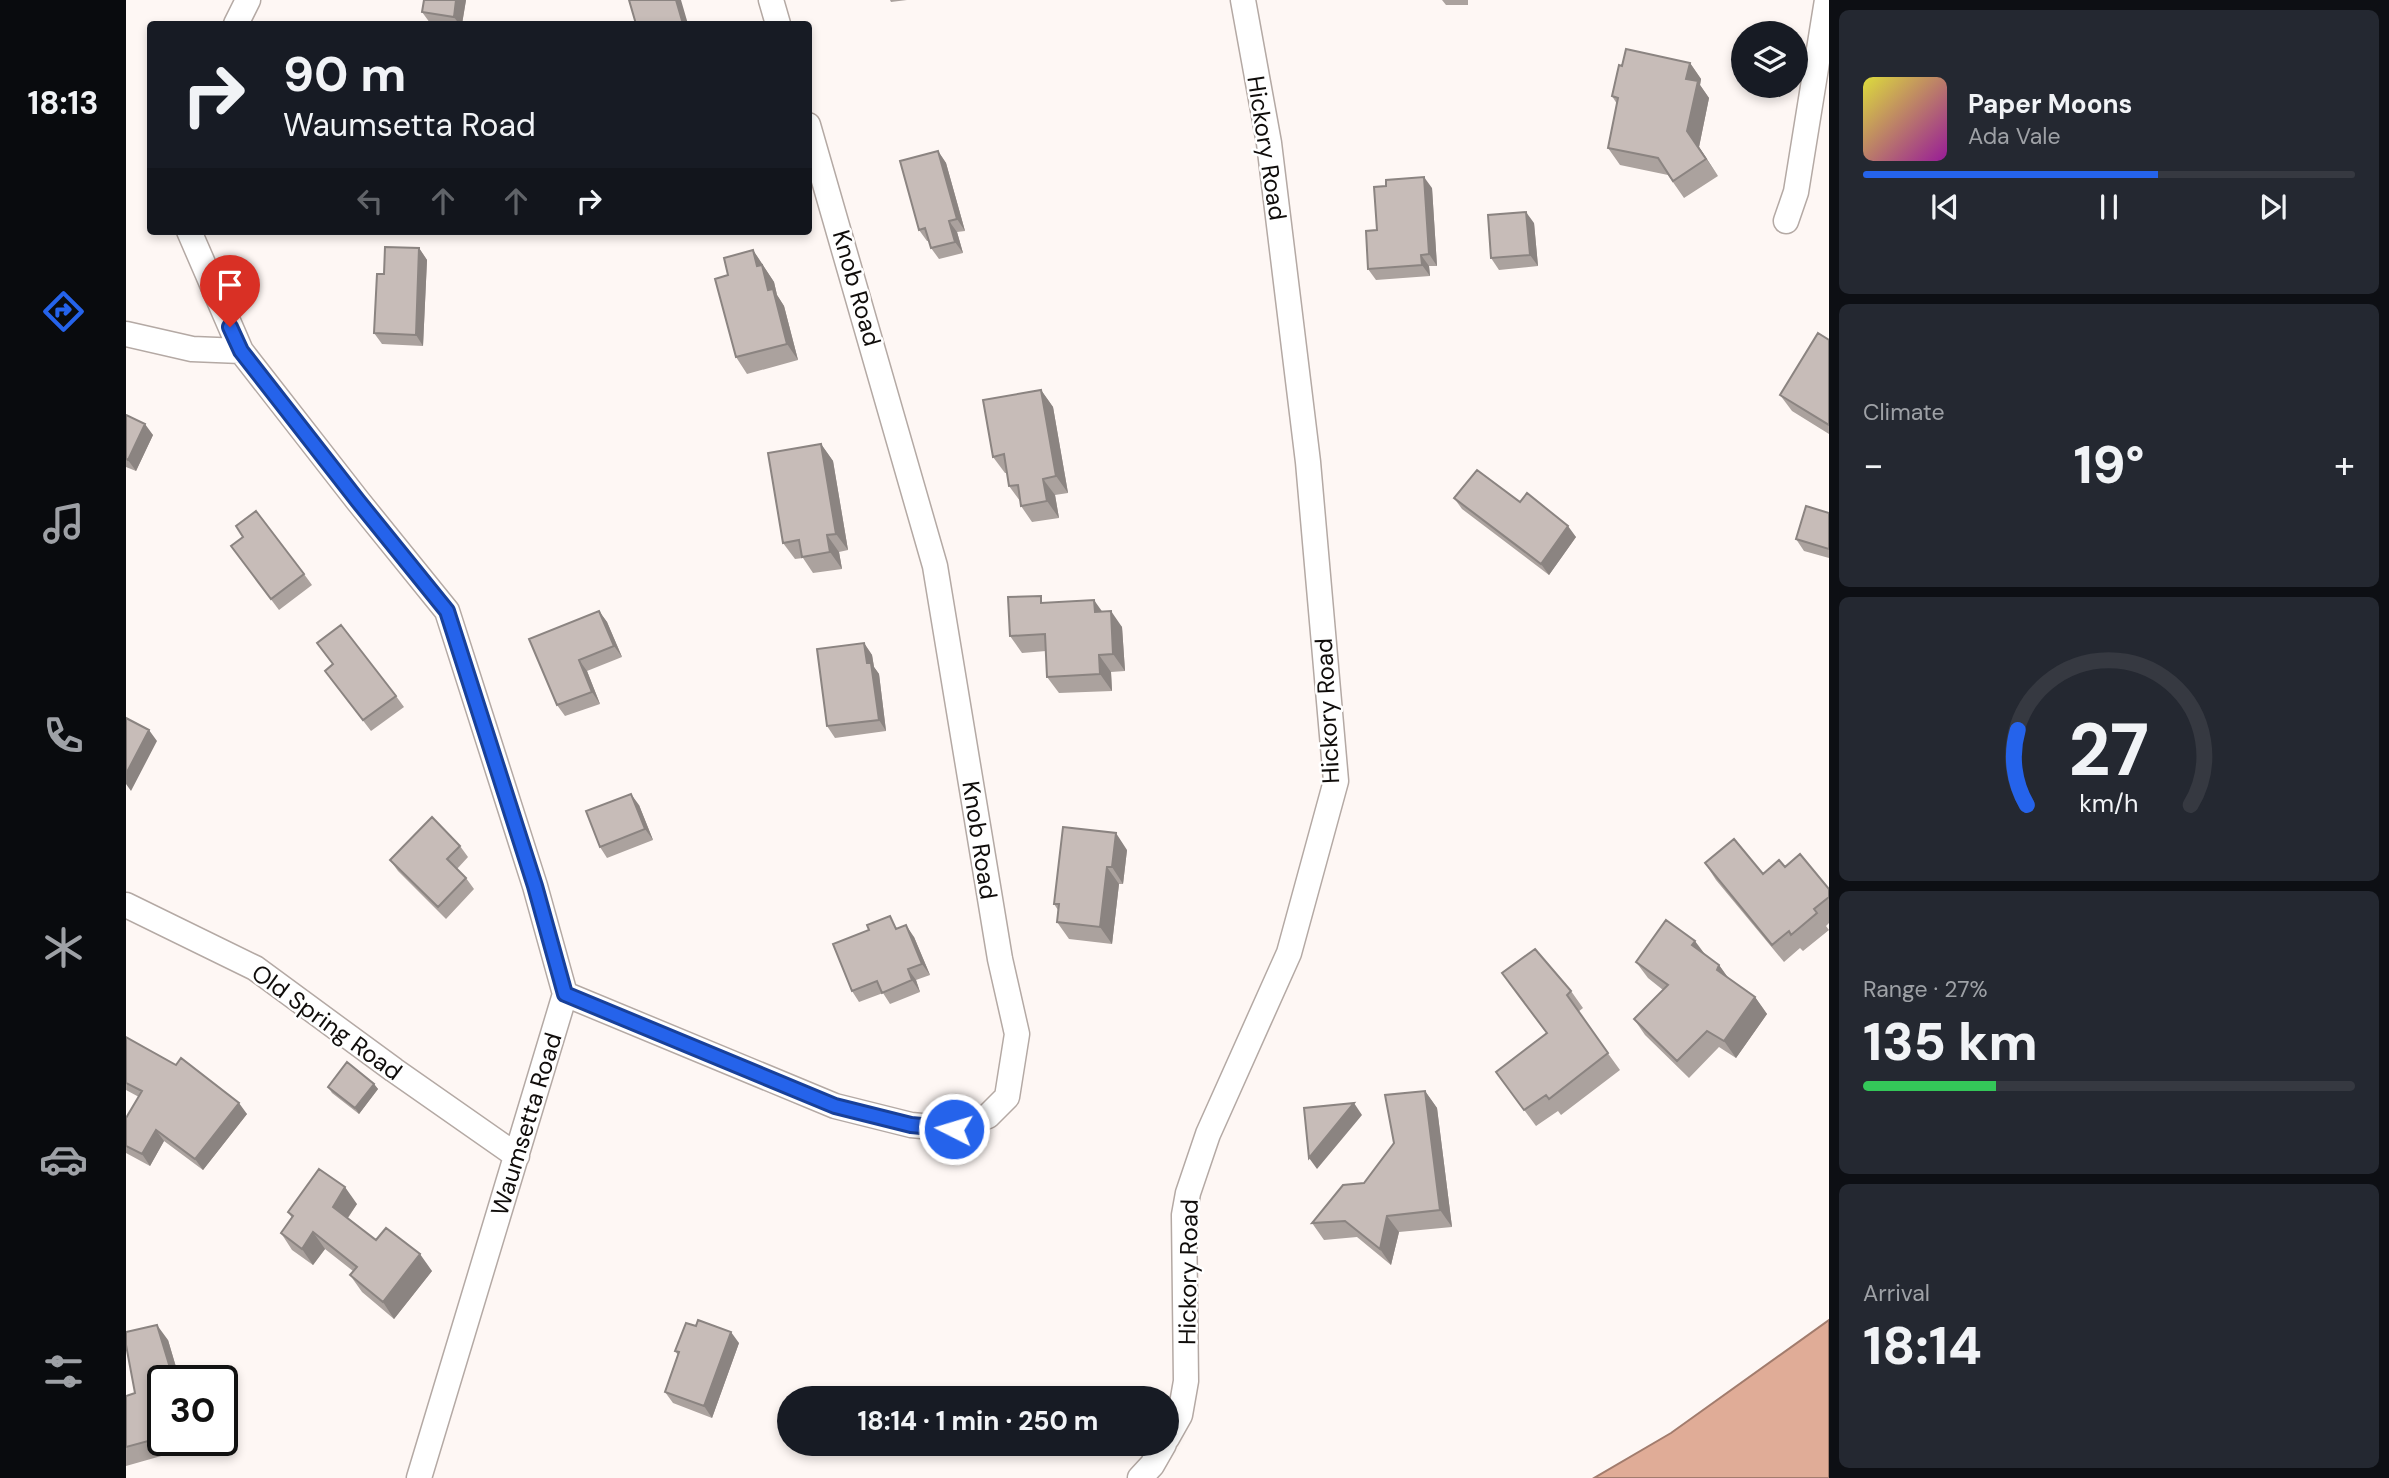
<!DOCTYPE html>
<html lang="en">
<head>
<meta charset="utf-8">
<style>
	:root { --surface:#171b24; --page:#242831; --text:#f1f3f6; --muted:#9ea1a6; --line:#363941; --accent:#2563eb }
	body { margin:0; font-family:"DM Sans",sans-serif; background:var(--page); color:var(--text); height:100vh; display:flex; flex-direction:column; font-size:26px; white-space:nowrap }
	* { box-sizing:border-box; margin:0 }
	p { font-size:23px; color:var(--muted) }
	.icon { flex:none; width:38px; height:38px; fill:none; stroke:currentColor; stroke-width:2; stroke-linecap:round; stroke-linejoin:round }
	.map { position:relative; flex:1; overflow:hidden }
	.panel { display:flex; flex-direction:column; gap:10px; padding:10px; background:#0d0f14; width:560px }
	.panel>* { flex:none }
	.guide { position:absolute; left:21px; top:21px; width:665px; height:214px; border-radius:7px; box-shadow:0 4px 10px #0003; background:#171b24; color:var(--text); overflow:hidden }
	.fabs { position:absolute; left:1605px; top:21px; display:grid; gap:14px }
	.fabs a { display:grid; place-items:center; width:77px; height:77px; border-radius:50%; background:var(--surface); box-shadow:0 4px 10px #0003; font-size:35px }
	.speed { position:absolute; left:21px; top:1365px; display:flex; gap:14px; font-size:35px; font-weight:700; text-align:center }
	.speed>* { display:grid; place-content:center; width:91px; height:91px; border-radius:50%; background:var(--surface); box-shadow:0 4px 10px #0003; line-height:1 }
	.speed .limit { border:4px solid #111; border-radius:10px; background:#fff; color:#111 }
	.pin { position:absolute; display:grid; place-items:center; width:60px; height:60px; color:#fff; margin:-72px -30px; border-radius:50% 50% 50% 0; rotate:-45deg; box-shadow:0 0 7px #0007 }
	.pin .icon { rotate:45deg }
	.me { position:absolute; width:77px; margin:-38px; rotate:275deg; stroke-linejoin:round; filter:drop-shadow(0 0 5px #0008) }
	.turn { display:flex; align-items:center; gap:24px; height:147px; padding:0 21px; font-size:32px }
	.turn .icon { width:91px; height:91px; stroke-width:2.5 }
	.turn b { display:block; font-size:49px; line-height:60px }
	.lanes { display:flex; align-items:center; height:66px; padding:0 21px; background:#0003; justify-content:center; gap:35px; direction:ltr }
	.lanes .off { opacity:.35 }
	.big { font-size:52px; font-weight:800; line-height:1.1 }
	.panel .tile { flex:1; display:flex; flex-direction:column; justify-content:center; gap:10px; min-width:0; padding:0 24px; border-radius:10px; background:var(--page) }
	.panel .dial { align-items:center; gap:0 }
	.dial svg { height:182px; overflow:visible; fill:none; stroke:var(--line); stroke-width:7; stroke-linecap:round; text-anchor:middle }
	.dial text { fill:var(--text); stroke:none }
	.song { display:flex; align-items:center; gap:21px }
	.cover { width:84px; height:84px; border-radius:10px; background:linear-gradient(135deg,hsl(60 70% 55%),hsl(300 70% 35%)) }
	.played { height:7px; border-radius:4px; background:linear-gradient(90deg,var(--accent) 60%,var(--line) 60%) }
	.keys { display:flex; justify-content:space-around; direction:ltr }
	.heat { display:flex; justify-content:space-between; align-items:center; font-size:38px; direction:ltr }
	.charge { height:10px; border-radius:5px; background:linear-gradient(90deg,#34c759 27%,var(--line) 0) }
	.trip { position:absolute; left:651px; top:1386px; width:402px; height:70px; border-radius:35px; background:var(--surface); box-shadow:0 4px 10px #0003; font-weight:800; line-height:70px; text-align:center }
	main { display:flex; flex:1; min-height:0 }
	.dock { display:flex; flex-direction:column; width:126px; justify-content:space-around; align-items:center; background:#090b0e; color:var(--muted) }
	.dock .icon { width:49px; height:49px }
	.dock .current { color:var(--accent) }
	.dock b { font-size:32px; color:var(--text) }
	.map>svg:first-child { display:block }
</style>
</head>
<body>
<main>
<nav class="dock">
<b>18:13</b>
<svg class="icon current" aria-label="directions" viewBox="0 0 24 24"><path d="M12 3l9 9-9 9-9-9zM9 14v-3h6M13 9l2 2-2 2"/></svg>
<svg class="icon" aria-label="music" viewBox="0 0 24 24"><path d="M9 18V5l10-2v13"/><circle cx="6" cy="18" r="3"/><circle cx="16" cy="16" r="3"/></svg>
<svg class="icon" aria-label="phone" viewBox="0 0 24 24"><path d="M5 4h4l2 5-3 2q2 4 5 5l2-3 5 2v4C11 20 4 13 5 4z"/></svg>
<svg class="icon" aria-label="climate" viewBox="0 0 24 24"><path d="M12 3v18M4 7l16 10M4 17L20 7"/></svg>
<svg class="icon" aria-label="car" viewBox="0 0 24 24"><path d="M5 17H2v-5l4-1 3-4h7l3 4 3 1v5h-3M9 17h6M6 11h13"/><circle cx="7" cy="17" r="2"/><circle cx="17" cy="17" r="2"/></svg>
<svg class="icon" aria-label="filters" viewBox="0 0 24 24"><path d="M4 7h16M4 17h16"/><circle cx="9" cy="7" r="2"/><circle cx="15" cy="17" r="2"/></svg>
</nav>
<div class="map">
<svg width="1703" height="1478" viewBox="0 0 1703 1478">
	<rect width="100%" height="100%" fill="#fef7f4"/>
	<path fill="#e0ac97" stroke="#a27c6d" stroke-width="2" d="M1703 1320V1478H1468L1545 1433Z"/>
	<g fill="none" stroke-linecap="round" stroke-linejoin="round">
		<g stroke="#b4a9a4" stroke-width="27">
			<path id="street" d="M645 0 652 24
				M110 24 122 0
				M1660 221 1670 192 1701 0
				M63 231 115 351 232 501 321 611 409 886 439 994 293 1478
				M0 334 66 349 115 351
				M0 905 129 968 268 1070 391 1156
				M439 994 709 1106 785 1125 828 1129 862 1116 881 1097 891 1034 874 959 809 566 682 125
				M1041 1438 1054 1415 1060 1381 1058 1215 1062 1193 1082 1134 1163 953 1210 781 1182 462 1143 143 1117 0
				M1014 1478 1026 1465 1038 1444"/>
		</g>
		<use href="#street" stroke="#fff" stroke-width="24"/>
	</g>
	<path fill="#aba29e" d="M340 0 336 24H311L304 23 296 12Z
		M764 0H781L765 2Z
		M1316 0H1342V5H1320Z
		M1564 63 1575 79 1574 85 1583 98 1573 147 1592 176 1558 198 1542 175 1494 165 1482 148 1491 104 1486 96 1496 66Z
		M812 151 820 163 839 231 831 232 837 253 813 259 805 248 803 241H801L793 230Z
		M1306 188 1311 266H1303L1304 276 1250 280 1242 269 1251 230Z
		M1408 223 1412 266 1373 270 1365 258Z
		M293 248 301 260 297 346 256 344 248 333 258 274Z
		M627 250 648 282 651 295 658 306 672 360 621 374 610 357 602 275Z
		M1703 340V434L1666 411 1654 395Z
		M915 390 927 407 942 493 929 495 933 518 906 522 895 506 894 501 883 486 881 473H879L867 457Z
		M0 415 27 435 10 471 0 467Z
		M695 444 707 461 722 550 713 552 716 569 687 573 677 558 669 559 657 543Z
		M1328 498 1394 502 1450 537 1423 575 1336 509Z
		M1703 513V558L1678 551 1670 539Z
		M105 546 178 574 186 585 153 610Z
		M920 603 976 611 996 627 999 671 985 672 986 691 933 693 921 677 920 651 896 653 884 636Z
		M473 611 481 622 496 657 461 671 474 704 439 716 431 705Z
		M191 643 270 696 278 707 245 731 199 671 207 665Z
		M738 643 746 655 748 667 753 674 760 731 709 738 701 726Z
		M513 805 527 840 481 858 474 847Z
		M334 846 342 857 331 869 340 878 348 889 320 919 272 871 264 860Z
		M1001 850 997 884H993L986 944 943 939 931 922 932 910 928 904Z
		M1579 863 1637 874 1659 867 1703 889V923L1700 926 1703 930 1677 951 1674 948 1658 962 1590 880Z
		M773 928 788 937 804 975 790 980 794 992 764 1004 757 993 733 1002 726 991Z
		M1580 955 1593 965 1603 979 1629 997 1641 1014 1610 1058 1593 1047 1563 1078 1519 1035 1508 1019 1537 990 1522 978 1510 962Z
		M1376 973 1445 991 1457 1008 1452 1012 1494 1070 1435 1115 1432 1111 1410 1126 1370 1072 1421 1034Z
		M0 1037 121 1114 77 1170 38 1141 24 1166 0 1153V1118L13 1097 0 1090Z
		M248 1084 252 1089 233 1114 206 1093 202 1087Z
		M1299 1091 1311 1108 1326 1227 1273 1232 1265 1265 1231 1237 1198 1240 1186 1223 1238 1183 1268 1143Z
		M231 1204 222 1218 250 1240 306 1271 268 1319 236 1292 224 1275 227 1271 199 1249 187 1265 166 1250 155 1233 166 1218 162 1212Z
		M570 1326 613 1343 586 1418 547 1403 539 1392 552 1355 549 1351Z
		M42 1340 54 1380 64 1377 66 1381H37V1440L88 1441 0 1466V1396L9 1393Z"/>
	<path fill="#8b8481" d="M330 0H340L336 24H333L328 17Z
		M550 0H555L562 24H557Z
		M1564 63 1575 79 1574 85 1583 98 1573 147 1592 176 1561 131 1560 79Z
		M812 151 820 163 839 231 831 219Z
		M1298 177 1306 188 1311 266 1303 254Z
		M1400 212 1408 223 1412 266 1404 255Z
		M823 221 831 232 837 253 829 242Z
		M293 248 301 260 297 346 290 335Z
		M627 250 648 282 651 295 658 306 672 360 661 344 642 290 631 266Z
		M1295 255 1303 266 1304 276 1296 265Z
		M915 390 927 407 942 493 930 476Z
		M19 424 27 435 10 471 2 460Z
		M695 444 707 461 722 550 710 534Z
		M917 479 929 495 933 518 921 501Z
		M1442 526 1450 537 1423 575 1415 564Z
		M701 535 713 552 716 569 704 552Z
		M968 600 980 617 969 612Z
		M473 611 481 622 496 657 488 646Z
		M985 611 996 627 999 671 987 654Z
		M738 643 746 655 748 667 753 674 760 731 753 720 741 663Z
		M973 655 985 672 986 691 974 674Z
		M453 660 461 671 474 704 466 692Z
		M23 730 31 741 5 791 0 784V774Z
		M505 794 513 805 527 840 519 829Z
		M990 833 1001 850 997 884 986 867Z
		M981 867 993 884 986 944 974 927Z
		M780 925 788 937 804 975 796 964Z
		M1569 941 1581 957 1566 945Z
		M1593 965 1605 982 1591 970Z
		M782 969 790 980 794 992 786 980Z
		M1629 997 1641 1014 1610 1058 1598 1041Z
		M248 1084 252 1089 233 1114 229 1108Z
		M1299 1091 1311 1108 1326 1227 1314 1210Z
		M113 1103 121 1114 77 1170 69 1159Z
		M1228 1103 1236 1115 1191 1169 1183 1158Z
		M30 1130 38 1141 24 1166 16 1154Z
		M219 1187 231 1204 218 1223 207 1207Z
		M1261 1216 1273 1232 1265 1265 1254 1249Z
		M187 1232 199 1249 187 1265 176 1249Z
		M294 1254 306 1271 268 1319 257 1302Z
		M31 1325 42 1340 54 1381H48Z
		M605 1332 613 1343 586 1418 578 1406Z"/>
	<path fill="#c7bcb8" stroke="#8b8481" stroke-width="2" d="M298 0H330L328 17 296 12Z
		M503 0H550L557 24H510Z
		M1500 49 1564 63 1560 79 1572 81 1561 131 1580 159 1547 181 1532 158 1482 148 1492 98 1486 96 1493 65 1496 66Z
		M812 151 831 219 823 221 829 242 805 248 799 228 793 230 774 161Z
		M1298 177 1303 254 1295 255 1296 265 1242 269 1240 231 1251 230 1248 187 1260 186V180Z
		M1400 212 1404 255 1365 258 1362 215Z
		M259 247 293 248 290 335 248 333 251 274H258Z
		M627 250 631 266 636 265 642 290 647 289 661 344 610 357 589 279 602 275 598 258Z
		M1692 333 1703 340V425L1654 395Z
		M915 390 930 476 917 479 921 501 895 506 892 485 883 486 878 454 867 457 857 400Z
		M0 415 19 424 2 460 0 459Z
		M695 444 710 534 701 535 704 552 676 557 673 540 657 543 642 453Z
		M1351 470 1394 502 1401 493 1442 526 1415 564 1328 498Z
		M1680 506 1703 513V549L1670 539Z
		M130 511 178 574 145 599 105 546 117 537 110 526Z
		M915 596V603L968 600 969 612 985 611 987 654 973 655 974 674 921 677 919 634 884 636 882 597Z
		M473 611 488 646 453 660 466 692 431 705 403 639Z
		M215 625 270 696 237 720 199 671 207 664 191 643Z
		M738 643 741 663H745L753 720 701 726 691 649Z
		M0 718 23 730 0 774Z
		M505 794 519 829 474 847 460 811Z
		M306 817 334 846 321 859 340 878 312 907 264 860Z
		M937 827 990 833 986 867H981L974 927 931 922 933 904H928Z
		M1608 839 1637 874 1653 860 1659 867 1674 854 1703 889V897L1688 909 1691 913 1665 935 1663 931 1646 945 1579 863Z
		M764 916 770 929 780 925 796 964 782 969 786 980 756 993 751 981 726 991 707 944 743 930 741 925Z
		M1540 920 1569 941 1566 945 1593 965 1591 970 1629 997 1598 1041 1581 1031 1551 1061 1508 1019 1542 985 1510 962Z
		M1409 949 1445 991 1441 995 1482 1053 1423 1099 1420 1095 1398 1110 1370 1072 1421 1033 1376 973Z
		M0 1037 50 1065 55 1058 113 1103 69 1159 30 1130 16 1154 0 1146V1118L16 1091 0 1083Z
		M221 1062 248 1084 229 1108 202 1087Z
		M1299 1091 1314 1210 1261 1216 1254 1249 1219 1221 1186 1223 1217 1185 1238 1183 1268 1143 1259 1095Z
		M1228 1103 1183 1158 1178 1108Z
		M193 1169 219 1187 207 1207 250 1240 260 1228 294 1254 257 1302 224 1275 231 1267 187 1232 176 1249 155 1233 167 1216 162 1212Z
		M572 1320 605 1332 578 1406 539 1392 553 1352 549 1351 560 1323 570 1326Z
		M31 1325 48 1381H37V1437L0 1447V1396L9 1393 0 1345V1332Z
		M64 1377 65 1381H52Z"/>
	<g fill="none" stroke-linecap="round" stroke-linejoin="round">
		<g stroke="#184099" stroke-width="18">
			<path id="route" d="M104 327 115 351 232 501 321 611 409 886 439 994 709 1106 785 1125 828 1129"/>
		</g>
		<use href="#route" stroke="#2563eb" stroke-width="12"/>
	</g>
	<g text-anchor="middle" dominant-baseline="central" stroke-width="5" stroke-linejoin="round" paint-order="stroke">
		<g font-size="24" fill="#100d0b" stroke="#fff">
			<text transform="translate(1141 148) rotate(81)">Hickory Road</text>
			<text transform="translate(731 288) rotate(74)">Knob Road</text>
			<text transform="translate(1201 711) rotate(-93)">Hickory Road</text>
			<text transform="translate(854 840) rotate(81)">Knob Road</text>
			<text transform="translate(201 1022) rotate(36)">Old Spring Road</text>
			<text transform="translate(400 1124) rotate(-73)">Waumsetta Road</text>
			<text transform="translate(1062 1272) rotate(-89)">Hickory Road</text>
		</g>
	</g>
</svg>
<div class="fabs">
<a><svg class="icon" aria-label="layers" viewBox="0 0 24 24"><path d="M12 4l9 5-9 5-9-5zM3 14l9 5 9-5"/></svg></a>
</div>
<div class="speed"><div class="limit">30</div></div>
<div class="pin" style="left:104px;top:327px;background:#d93025"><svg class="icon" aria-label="arrive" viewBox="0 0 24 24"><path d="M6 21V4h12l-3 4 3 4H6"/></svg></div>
<svg class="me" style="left:828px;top:1129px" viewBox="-20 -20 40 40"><circle r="17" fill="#2563eb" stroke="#fff" stroke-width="3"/><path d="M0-11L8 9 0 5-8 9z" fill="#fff"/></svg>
<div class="trip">18:14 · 1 min · 250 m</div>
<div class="guide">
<div class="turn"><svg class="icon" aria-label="right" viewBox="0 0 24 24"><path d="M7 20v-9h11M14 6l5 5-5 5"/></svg><div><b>90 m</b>Waumsetta Road</div></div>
<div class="lanes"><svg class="icon off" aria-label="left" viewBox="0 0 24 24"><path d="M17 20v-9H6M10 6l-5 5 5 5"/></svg><svg class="icon off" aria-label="ahead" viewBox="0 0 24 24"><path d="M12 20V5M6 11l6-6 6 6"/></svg><svg class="icon off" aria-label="ahead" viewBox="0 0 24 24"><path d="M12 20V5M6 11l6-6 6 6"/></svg><svg class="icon" aria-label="right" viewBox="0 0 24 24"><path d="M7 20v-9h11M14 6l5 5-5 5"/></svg></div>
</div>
</div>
<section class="panel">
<div class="tile">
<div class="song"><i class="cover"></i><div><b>Paper Moons</b><p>Ada Vale</p></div></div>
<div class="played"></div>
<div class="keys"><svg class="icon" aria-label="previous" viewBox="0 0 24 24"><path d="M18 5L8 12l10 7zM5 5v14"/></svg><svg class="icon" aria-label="pause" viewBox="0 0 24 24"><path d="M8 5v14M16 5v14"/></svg><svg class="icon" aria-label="next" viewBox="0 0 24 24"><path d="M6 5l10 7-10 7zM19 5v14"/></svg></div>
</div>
<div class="tile"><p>Climate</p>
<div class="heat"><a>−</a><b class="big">19°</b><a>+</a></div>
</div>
<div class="tile dial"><svg viewBox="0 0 100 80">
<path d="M14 69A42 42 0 1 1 86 69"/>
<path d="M14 69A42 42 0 0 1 10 36" stroke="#2563eb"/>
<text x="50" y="56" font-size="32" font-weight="700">27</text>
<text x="50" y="72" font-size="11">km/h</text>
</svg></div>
<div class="tile"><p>Range · 27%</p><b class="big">135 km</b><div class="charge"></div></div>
<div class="tile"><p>Arrival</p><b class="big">18:14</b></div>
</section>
</main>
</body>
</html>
